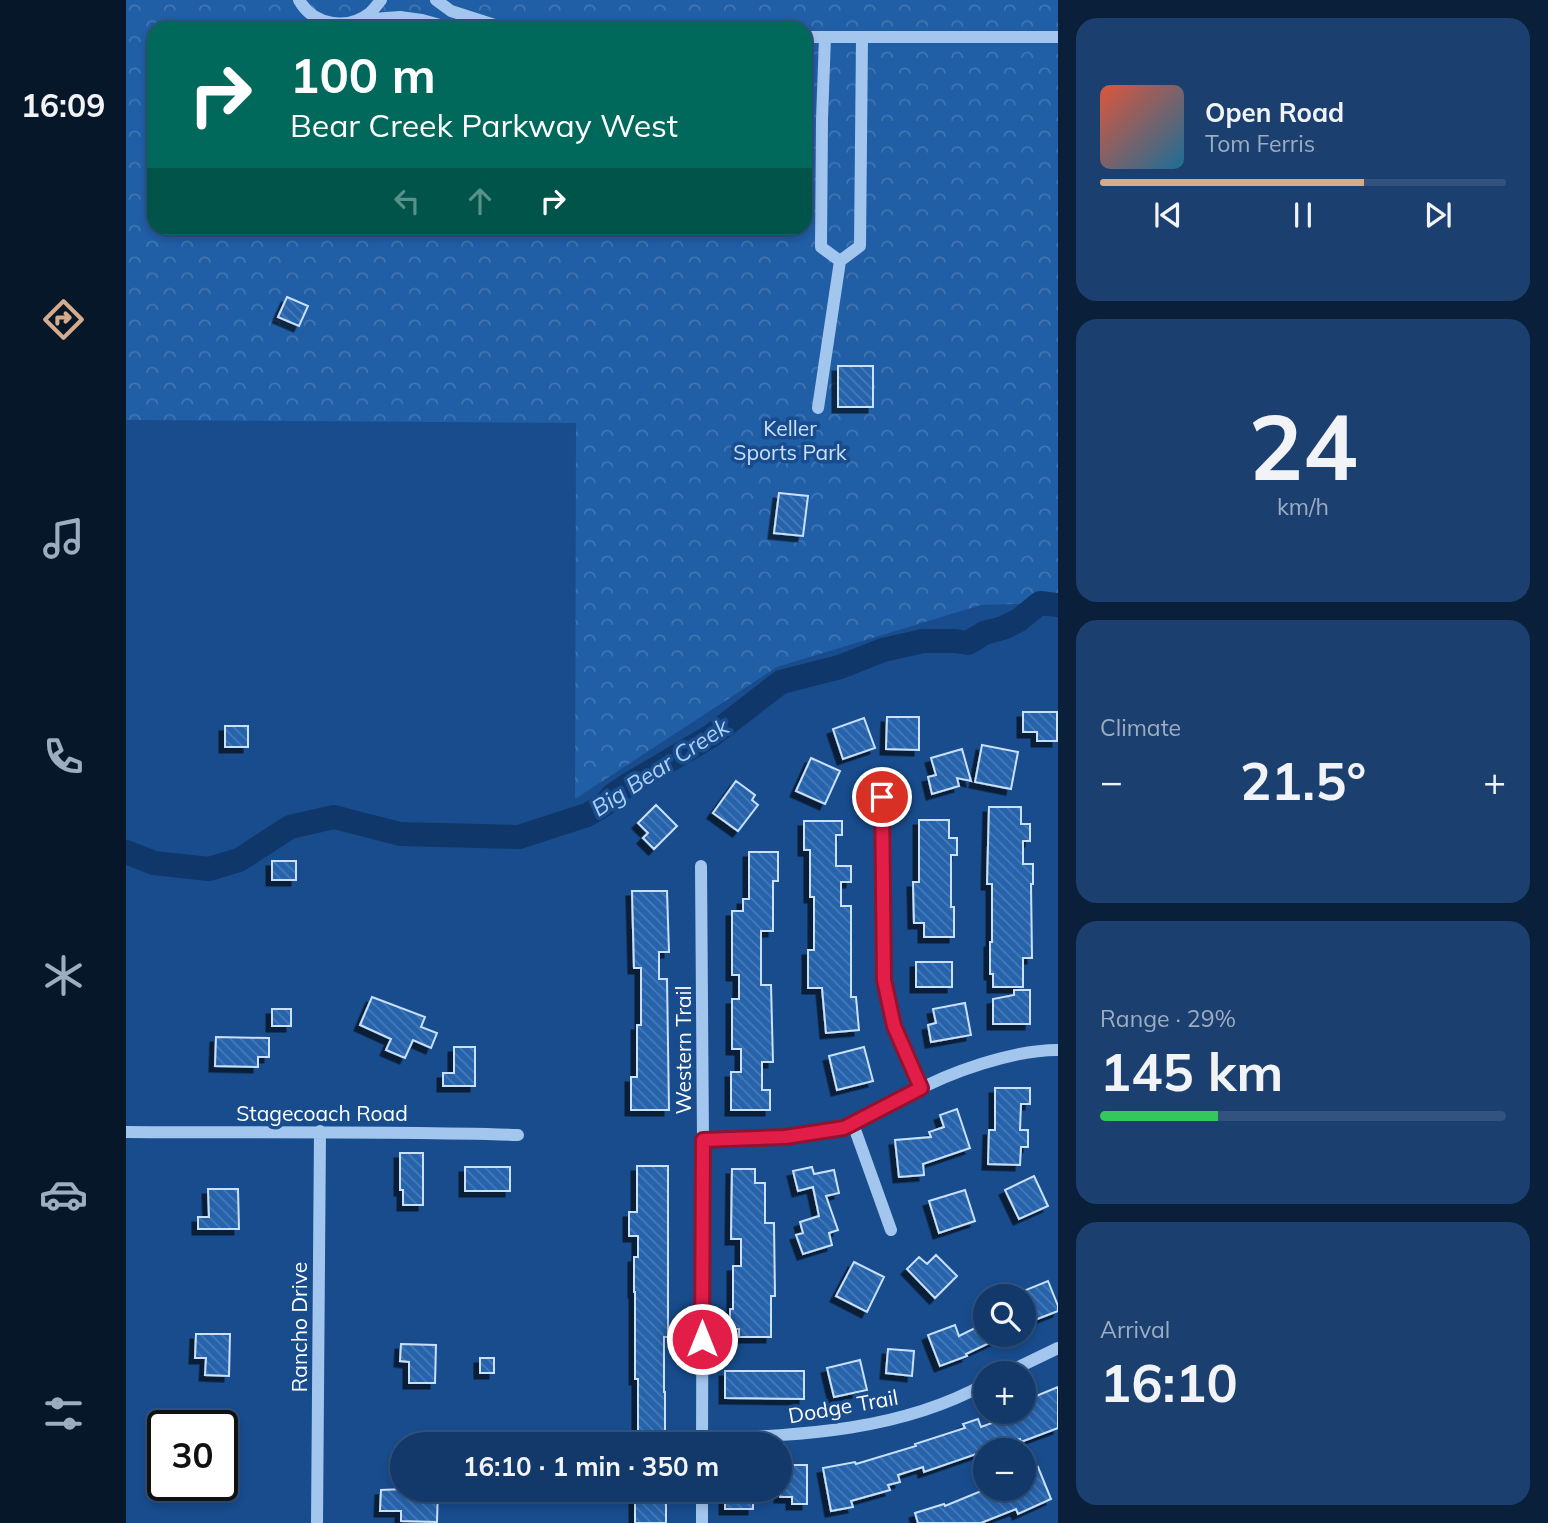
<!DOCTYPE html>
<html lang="en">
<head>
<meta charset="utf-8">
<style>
	:root { --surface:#12396a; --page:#1b4070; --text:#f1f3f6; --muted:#9cacc1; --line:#31537e; --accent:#d6ab8b }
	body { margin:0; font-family:Mulish,sans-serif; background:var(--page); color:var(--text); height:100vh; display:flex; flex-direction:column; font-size:26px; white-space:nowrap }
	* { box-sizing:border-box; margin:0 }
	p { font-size:23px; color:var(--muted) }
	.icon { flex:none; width:38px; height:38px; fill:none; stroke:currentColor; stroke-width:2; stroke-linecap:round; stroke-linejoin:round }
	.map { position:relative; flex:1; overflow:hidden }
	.panel { display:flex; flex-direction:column; gap:18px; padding:18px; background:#0a1f3a; width:490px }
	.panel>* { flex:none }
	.guide { position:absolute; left:21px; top:21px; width:665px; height:214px; border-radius:21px; box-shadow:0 4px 10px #0003,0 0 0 2px var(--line); background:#00695c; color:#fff; overflow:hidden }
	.controls { position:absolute; left:847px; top:1284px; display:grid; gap:14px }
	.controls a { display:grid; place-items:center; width:63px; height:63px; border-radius:50%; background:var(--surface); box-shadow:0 4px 10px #0003,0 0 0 2px var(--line); font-size:35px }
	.speed { position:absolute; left:21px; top:1410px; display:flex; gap:14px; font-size:35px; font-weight:700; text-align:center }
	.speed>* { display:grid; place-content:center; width:91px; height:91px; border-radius:50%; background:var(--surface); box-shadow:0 4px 10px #0003,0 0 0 2px var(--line); line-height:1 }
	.speed .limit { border:4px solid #111; border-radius:10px; background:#fff; color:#111 }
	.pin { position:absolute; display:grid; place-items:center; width:60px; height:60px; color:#fff; margin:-30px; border:4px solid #fff; border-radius:50%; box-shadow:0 2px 7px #0007 }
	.me { position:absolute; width:77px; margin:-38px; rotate:0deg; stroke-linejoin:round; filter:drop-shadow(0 0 5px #0008) }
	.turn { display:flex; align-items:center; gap:24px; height:147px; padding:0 28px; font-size:32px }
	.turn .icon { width:91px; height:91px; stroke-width:2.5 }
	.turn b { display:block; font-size:49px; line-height:60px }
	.lanes { display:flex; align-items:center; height:66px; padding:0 28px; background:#0003; justify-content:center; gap:35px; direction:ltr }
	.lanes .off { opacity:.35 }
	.big { font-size:52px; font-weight:700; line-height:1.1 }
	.panel .tile { flex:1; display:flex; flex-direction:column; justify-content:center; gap:10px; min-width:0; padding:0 24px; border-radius:21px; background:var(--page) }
	.panel .dial { align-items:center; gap:0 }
	.dial b { font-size:91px; line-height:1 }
	.song { display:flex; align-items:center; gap:21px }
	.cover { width:84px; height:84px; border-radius:10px; background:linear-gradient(135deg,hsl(10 70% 55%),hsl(200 70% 35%)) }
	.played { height:7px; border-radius:4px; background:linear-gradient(90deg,var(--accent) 65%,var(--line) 65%) }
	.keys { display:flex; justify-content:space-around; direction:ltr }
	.heat { display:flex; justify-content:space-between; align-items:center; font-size:38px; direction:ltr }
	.charge { height:10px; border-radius:5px; background:linear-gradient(90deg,#34c759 29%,var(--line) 0) }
	.trip { position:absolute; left:264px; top:1432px; width:402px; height:70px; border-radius:35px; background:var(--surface); box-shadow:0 4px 10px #0003,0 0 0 2px var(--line); font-weight:700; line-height:70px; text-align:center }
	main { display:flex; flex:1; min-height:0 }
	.menu { display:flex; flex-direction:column; width:126px; justify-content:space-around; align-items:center; background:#07172a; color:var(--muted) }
	.menu .icon { width:49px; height:49px }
	.menu .current { color:var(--accent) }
	.menu b { font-size:32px; color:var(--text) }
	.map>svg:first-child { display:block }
</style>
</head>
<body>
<main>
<nav class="menu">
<b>16:09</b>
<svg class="icon current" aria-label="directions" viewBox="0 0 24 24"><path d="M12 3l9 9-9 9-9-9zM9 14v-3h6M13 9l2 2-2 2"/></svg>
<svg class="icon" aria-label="music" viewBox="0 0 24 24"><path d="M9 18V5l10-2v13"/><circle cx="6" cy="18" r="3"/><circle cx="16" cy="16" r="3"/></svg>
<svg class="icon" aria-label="phone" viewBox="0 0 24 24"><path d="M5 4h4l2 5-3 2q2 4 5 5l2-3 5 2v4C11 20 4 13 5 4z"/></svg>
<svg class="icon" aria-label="climate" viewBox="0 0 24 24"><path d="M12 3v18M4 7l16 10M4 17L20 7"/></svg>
<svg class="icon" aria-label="car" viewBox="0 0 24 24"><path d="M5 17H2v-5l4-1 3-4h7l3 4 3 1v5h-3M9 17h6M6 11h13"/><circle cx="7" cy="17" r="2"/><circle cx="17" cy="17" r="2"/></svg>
<svg class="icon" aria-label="filters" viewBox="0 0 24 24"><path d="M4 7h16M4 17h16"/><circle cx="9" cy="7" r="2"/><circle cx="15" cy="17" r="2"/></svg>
</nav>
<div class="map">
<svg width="932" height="1523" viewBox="0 0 932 1523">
	<defs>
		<pattern id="park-crowns" width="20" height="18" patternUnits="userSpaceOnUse" patternTransform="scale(1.75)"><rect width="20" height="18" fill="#205ea6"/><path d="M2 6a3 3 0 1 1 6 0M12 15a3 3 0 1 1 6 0" fill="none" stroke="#4176b3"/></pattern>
		<pattern id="building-back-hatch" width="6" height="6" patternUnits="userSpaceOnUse" patternTransform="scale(1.75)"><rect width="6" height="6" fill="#2663ab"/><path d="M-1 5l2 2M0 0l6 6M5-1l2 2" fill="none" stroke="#477ab8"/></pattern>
		<filter id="shadow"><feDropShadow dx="-5.5" dy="5.5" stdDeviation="0" flood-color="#0009"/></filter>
	</defs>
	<rect width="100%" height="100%" fill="#184c8d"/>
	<path fill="url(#park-crowns)" fill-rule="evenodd" d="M0 0H932V603L855 605 651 667 449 799 450 423 0 420ZM28 28H679V228H28Z"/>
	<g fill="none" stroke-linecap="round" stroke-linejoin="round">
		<path stroke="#0f376a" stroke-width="24" d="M0 852 28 863 83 869 113 860 164 827 208 817 274 834 393 837 461 815 478 805 487 795 505 783 585 736 655 682 714 667 757 650 797 641H829L842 643 858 633 877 628 893 620 914 603 932 605"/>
	</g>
	<path fill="url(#building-back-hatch)" stroke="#c9e0fb" stroke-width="2" filter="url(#shadow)" d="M161 297 182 306 173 326 152 317Z
		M712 366H747V407H712Z
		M653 493 682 496 677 536 648 533Z
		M897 712H931V741H911V732H897Z
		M761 717H793V750L760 749Z
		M738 718 749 748 717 759 707 729Z
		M99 726H122V747H99Z
		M856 745 892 752 885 789 849 782Z
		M836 749 845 781 831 778 833 786 806 794 802 777 810 775 805 758Z
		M685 758 714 771 699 804 670 791Z
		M610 781 629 795 626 800 632 805 612 831 587 813Z
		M530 805 551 826 528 849 517 838 522 833 512 823Z
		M863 807H895V824H904V841H897V864H907V884H905L906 958H897V987H867V974H864V942H866V884H861Z
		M793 820H823V838H831V855H825V907H828V937H798V923H788L787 882H793Z
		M678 821H716V835H710V866H725V882H715V906H725V997H730L733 1030 700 1033 696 988H682V950H688V897H684V850H678Z
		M623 852H652V881H647V931H635V985H645L647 1062H636V1090H644V1110H605V1072H615V1049H606V999H613V975H606V911H617V899H623Z
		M146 861H170V880H146Z
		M506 891H541L543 952H533V979H541L543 1110H505V1077H511V1025H515V968H508Z
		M790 962H826V987H790Z
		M888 990H904V1024H867V999L888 995Z
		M246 997 299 1017 295 1027 311 1033 305 1048 287 1040 279 1058 260 1050 265 1039 234 1025Z
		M839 1003 845 1035 805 1042 802 1025 810 1023 807 1009Z
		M146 1009H165V1026H146Z
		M90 1037 143 1038V1057H132V1067L89 1066Z
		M328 1047H349V1086H317V1073H328Z
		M738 1047 747 1081 711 1090 703 1056Z
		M869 1088H904V1104H895L894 1130H902V1147H895L894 1165 862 1164 863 1130H869Z
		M831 1109 844 1148 797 1164 798 1175 773 1177 769 1140 805 1137 803 1132 818 1127 814 1115Z
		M274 1153H297V1205H277V1190H274Z
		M511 1166H542V1337H538V1392H539V1433H541V1444H502V1433H512V1379H509V1292H508V1257H512V1236H503V1212H511Z
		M339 1167H384V1191H339Z
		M686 1167 688 1174 708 1170 713 1193 700 1196 712 1230 703 1233 706 1245 677 1254 670 1235 677 1233 674 1222 693 1216 687 1187 672 1191 667 1171Z
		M606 1169H629V1183H639V1223H648L649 1296H645V1337H613V1329H604V1309H607V1266H615V1239H605Z
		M908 1176 922 1206 893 1219 879 1190Z
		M82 1189H112L113 1229H72V1217H83Z
		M839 1190 849 1221 813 1233 803 1201Z
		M810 1255 831 1276 809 1298 781 1269 793 1257 801 1264Z
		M728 1262 758 1277 741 1312 710 1296Z
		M922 1281 932 1306V1311L901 1323 898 1316V1297L885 1296Z
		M859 1323V1335H880L840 1354 841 1356 814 1366 802 1335 829 1325 833 1336Z
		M70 1334H104L103 1376 79 1375 80 1358H69Z
		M275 1344 310 1345 309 1383H283V1362L274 1361Z
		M762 1349 788 1351 786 1376 760 1373Z
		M354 1358H368V1373H354Z
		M734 1360 741 1390 708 1397 701 1368Z
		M599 1371H678V1399L599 1398Z
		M932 1387V1428L895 1442 894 1439 798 1472 797 1467 772 1475 774 1482 762 1485 764 1490 725 1501 727 1507 705 1511 697 1468 729 1462 730 1464 790 1446 789 1444 839 1428 837 1424 852 1419 855 1427 885 1416 884 1412H898V1401Z
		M26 1427H37V1457H26Z
		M654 1465H681V1504H666V1497H654Z
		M912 1467 925 1499 892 1514 890 1509 855 1523H792L789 1513 818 1504 819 1506 860 1489H898V1474Z
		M279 1489H312L311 1522 275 1521V1511H254L255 1490Z
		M509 1489H540V1523H509Z
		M599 1489H627V1509H599Z"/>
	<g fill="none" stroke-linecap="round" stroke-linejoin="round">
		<path stroke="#a3c6ef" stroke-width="12" d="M173 0C187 25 221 31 244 13 248 9 252 4 255 0
			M310 0 325 11 378 28
			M233 20 274 17 296 20 325 28
			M679 37H932
			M699 37 696 119 695 247 714 261 734 246 736 38
			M692 408 714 261
			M756 797 758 980 768 1026 795 1088
			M575 866 577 1140 576 1444
			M727 1124 765 1230
			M0 1132C131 1133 261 1131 392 1135
			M577 1140C624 1138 671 1139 716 1128 735 1123 765 1103 784 1094 824 1072 886 1050 932 1050
			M878 1374 932 1348
			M576 1439C673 1435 772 1432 859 1384
			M576 1489V1523
			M191 1523 194 1131"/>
	</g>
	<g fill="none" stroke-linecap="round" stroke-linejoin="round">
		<g stroke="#92132f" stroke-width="18">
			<path id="route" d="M576 1339 577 1140 659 1137 718 1128 795 1088 768 1026 758 980 756 797"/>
		</g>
		<use href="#route" stroke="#e11d48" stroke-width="12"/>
	</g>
	<g text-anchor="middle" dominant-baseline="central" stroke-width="7" stroke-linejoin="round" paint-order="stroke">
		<g font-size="21" fill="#c9e0fb" stroke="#184c8d">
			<text x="664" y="428">Keller<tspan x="664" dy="24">Sports Park</tspan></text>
		</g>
		<g font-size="21" fill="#fff" stroke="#184c8d">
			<text transform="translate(557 1050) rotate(-90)">Western Trail</text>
			<text x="196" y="1113">Stagecoach Road</text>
			<text transform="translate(173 1327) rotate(-90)">Rancho Drive</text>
			<text transform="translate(717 1406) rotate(-10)">Dodge Trail</text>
		</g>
		<g font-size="23" font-style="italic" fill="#afd0f6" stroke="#184c8d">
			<text transform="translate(534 767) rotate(-33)">Big Bear Creek</text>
		</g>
	</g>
</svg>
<div class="controls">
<a><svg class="icon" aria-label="search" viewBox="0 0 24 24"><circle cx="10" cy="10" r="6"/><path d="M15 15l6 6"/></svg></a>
<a>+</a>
<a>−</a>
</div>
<div class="speed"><div class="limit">30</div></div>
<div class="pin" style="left:756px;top:797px;background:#d93025"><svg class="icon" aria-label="arrive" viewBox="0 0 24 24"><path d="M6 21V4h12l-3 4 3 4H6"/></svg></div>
<svg class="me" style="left:576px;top:1339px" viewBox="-20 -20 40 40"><circle r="17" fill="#e11d48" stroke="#fff" stroke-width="3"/><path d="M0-11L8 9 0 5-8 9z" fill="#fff"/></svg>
<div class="trip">16:10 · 1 min · 350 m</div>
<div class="guide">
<div class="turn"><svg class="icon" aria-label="right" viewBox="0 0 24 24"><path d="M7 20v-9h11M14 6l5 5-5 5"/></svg><div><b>100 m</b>Bear Creek Parkway West</div></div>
<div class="lanes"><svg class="icon off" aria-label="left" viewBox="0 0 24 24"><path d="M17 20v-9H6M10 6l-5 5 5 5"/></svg><svg class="icon off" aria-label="ahead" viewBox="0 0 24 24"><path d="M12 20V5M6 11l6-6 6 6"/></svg><svg class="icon" aria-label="right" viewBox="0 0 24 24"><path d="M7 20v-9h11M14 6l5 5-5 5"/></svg></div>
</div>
</div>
<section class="panel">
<div class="tile">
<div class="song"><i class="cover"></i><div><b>Open Road</b><p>Tom Ferris</p></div></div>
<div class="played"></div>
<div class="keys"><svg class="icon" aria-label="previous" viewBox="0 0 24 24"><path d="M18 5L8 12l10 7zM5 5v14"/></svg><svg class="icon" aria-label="pause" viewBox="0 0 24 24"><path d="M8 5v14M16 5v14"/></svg><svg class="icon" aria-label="next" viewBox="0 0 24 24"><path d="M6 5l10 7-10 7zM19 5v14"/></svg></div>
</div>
<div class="tile dial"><b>24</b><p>km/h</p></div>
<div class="tile"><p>Climate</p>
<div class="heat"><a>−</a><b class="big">21.5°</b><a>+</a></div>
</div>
<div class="tile"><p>Range · 29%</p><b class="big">145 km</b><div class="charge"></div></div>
<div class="tile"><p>Arrival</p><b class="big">16:10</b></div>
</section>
</main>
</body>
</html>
